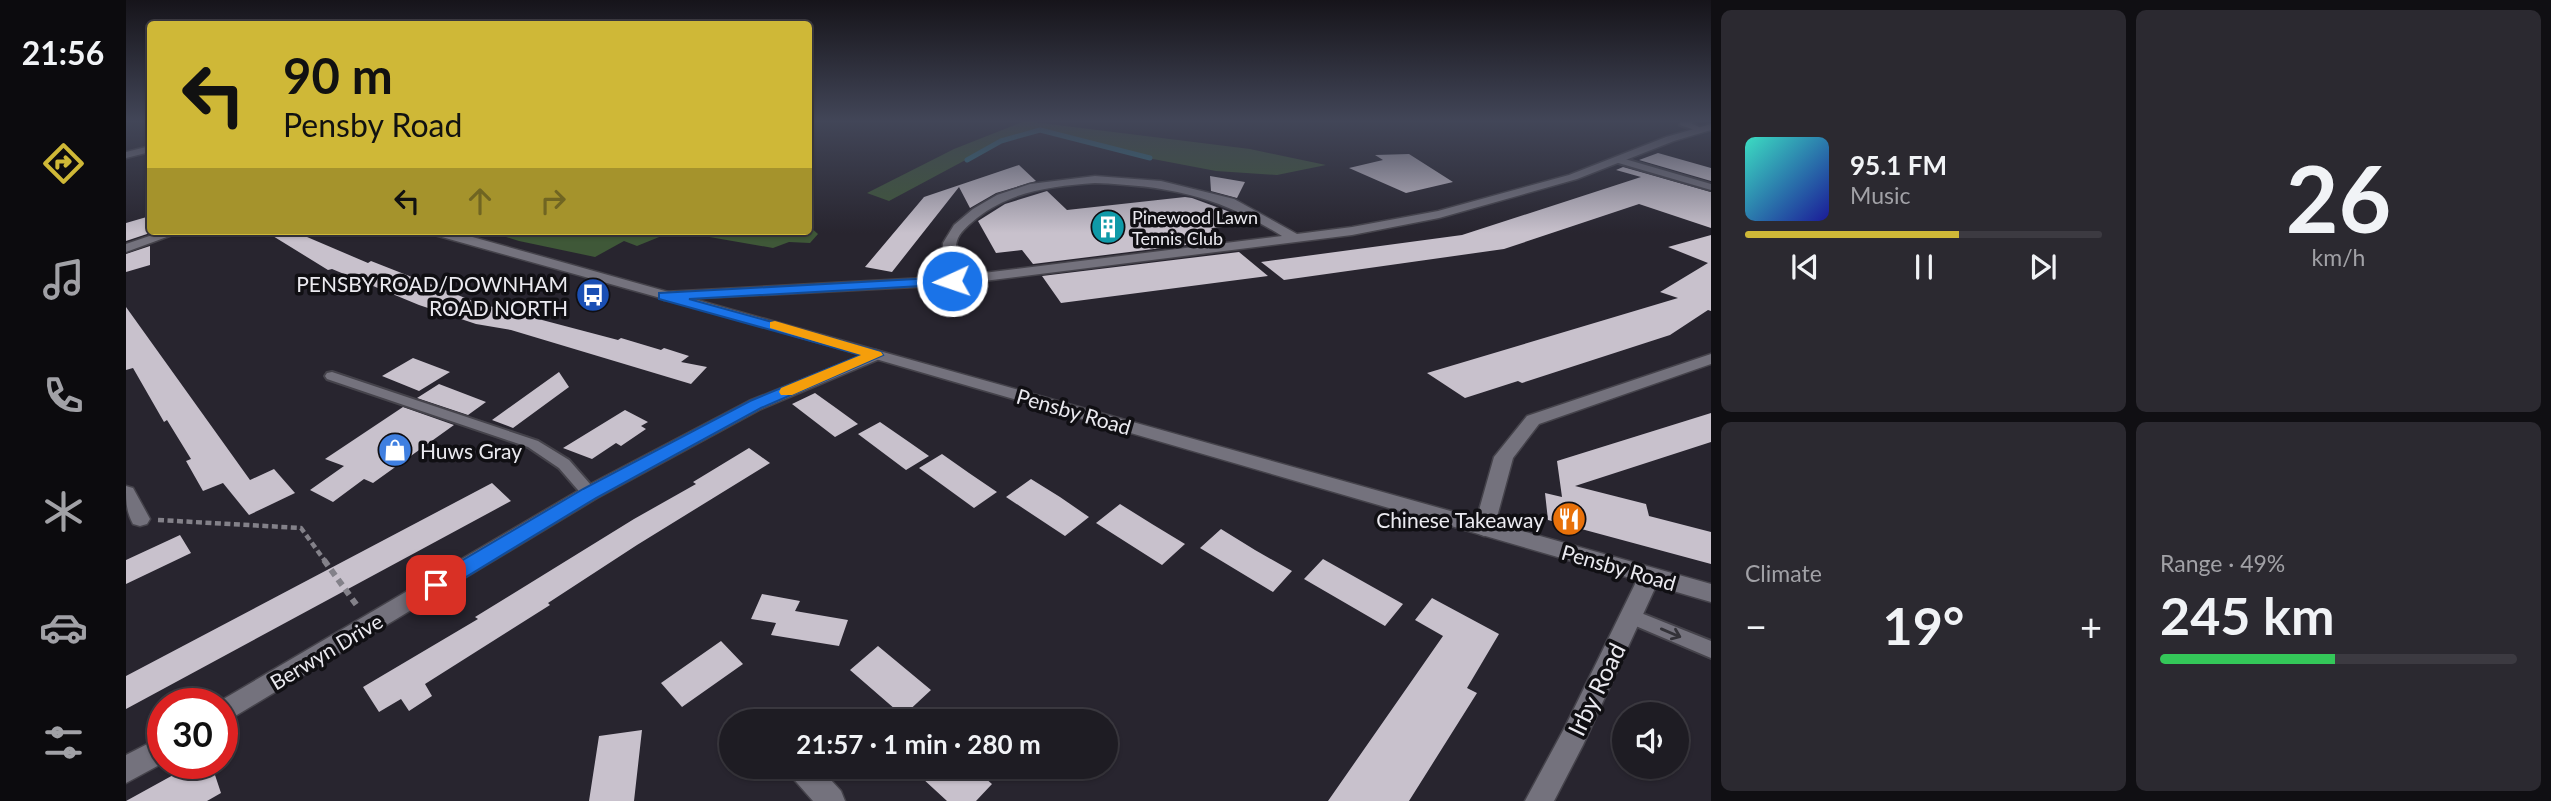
<!DOCTYPE html>
<html lang="en">
<head>
<meta charset="utf-8">
<style>
	:root { --surface:#1e1c23; --page:#2b2930; --text:#f1f3f6; --muted:#a1a1a6; --line:#3c3a41; --accent:#cfb837 }
	body { margin:0; font-family:Lato,sans-serif; background:var(--page); color:var(--text); height:100vh; display:flex; flex-direction:column; font-size:26px; white-space:nowrap }
	* { box-sizing:border-box; margin:0 }
	p { font-size:23px; color:var(--muted) }
	.icon { flex:none; width:38px; height:38px; fill:none; stroke:currentColor; stroke-width:2; stroke-linecap:round; stroke-linejoin:round }
	.map { position:relative; flex:1; overflow:hidden }
	.sheet { display:flex; flex-direction:column; gap:10px; padding:10px; background:#100f13; width:840px }
	.sheet>* { flex:none }
	.banner { position:absolute; left:21px; top:21px; width:665px; height:214px; border-radius:7px; box-shadow:0 2px 5px #0004,0 0 0 2px var(--line); background:#cfb837; color:#111; overflow:hidden }
	.fabs { position:absolute; left:1486px; top:702px; display:grid; gap:14px }
	.fabs a { display:grid; place-items:center; width:77px; height:77px; border-radius:50%; background:var(--surface); box-shadow:0 2px 5px #0004,0 0 0 2px var(--line); font-size:35px }
	.speed { position:absolute; left:21px; top:688px; display:flex; gap:14px; font-size:35px; font-weight:700; text-align:center }
	.speed>* { display:grid; place-content:center; width:91px; height:91px; border-radius:50%; background:var(--surface); box-shadow:0 2px 5px #0004,0 0 0 2px var(--line); line-height:1 }
	.speed .limit { border:10px solid #d22; background:#fff; color:#111 }
	.pin { position:absolute; display:grid; place-items:center; width:60px; height:60px; color:#fff; margin:-30px; border-radius:14px; box-shadow:0 4px 10px #0006 }
	.me { position:absolute; width:77px; margin:-38px; rotate:267deg; stroke-linejoin:round; filter:drop-shadow(0 0 5px #0008) }
	.turn { display:flex; align-items:center; gap:24px; height:147px; padding:0 21px; font-size:32px }
	.turn .icon { width:91px; height:91px; stroke-width:2.5 }
	.turn b { display:block; font-size:49px; line-height:60px }
	.lanes { display:flex; align-items:center; height:66px; padding:0 21px; background:#0003; justify-content:center; gap:35px; direction:ltr }
	.lanes .off { opacity:.35 }
	.big { font-size:52px; font-weight:700; line-height:1.1 }
	.sheet .widget { flex:1; display:flex; flex-direction:column; justify-content:center; gap:10px; min-width:0; padding:0 24px; border-radius:10px; background:var(--page) }
	.sheet .dial { align-items:center; gap:0 }
	.dial b { font-size:91px; line-height:1 }
	.song { display:flex; align-items:center; gap:21px }
	.cover { width:84px; height:84px; border-radius:10px; background:linear-gradient(135deg,hsl(170 70% 55%),hsl(240 70% 35%)) }
	.played { height:7px; border-radius:4px; background:linear-gradient(90deg,var(--accent) 60%,var(--line) 60%) }
	.keys { display:flex; justify-content:space-around; direction:ltr }
	.heat { display:flex; justify-content:space-between; align-items:center; font-size:38px; direction:ltr }
	.charge { height:10px; border-radius:5px; background:linear-gradient(90deg,#34c759 49%,var(--line) 0) }
	.sheet .tiles { flex:1; display:grid; gap:10px; grid-template-columns:repeat(2,1fr) }
	.trip { position:absolute; left:593px; top:709px; width:399px; height:70px; border-radius:35px; background:var(--surface); box-shadow:0 2px 5px #0004,0 0 0 2px var(--line); font-weight:700; line-height:70px; text-align:center }
	main { display:flex; flex:1; min-height:0 }
	.dock { display:flex; flex-direction:column; width:126px; justify-content:space-around; align-items:center; background:#0c0b0e; color:var(--muted) }
	.dock .icon { width:49px; height:49px }
	.dock .selected { color:var(--accent) }
	.dock b { font-size:32px; color:var(--text) }
	.map>svg:first-child { display:block }
</style>
</head>
<body>
<main>
<nav class="dock">
<b>21:56</b>
<svg class="icon selected" aria-label="directions" viewBox="0 0 24 24"><path d="M12 3l9 9-9 9-9-9zM9 14v-3h6M13 9l2 2-2 2"/></svg>
<svg class="icon" aria-label="music" viewBox="0 0 24 24"><path d="M9 18V5l10-2v13"/><circle cx="6" cy="18" r="3"/><circle cx="16" cy="16" r="3"/></svg>
<svg class="icon" aria-label="phone" viewBox="0 0 24 24"><path d="M5 4h4l2 5-3 2q2 4 5 5l2-3 5 2v4C11 20 4 13 5 4z"/></svg>
<svg class="icon" aria-label="climate" viewBox="0 0 24 24"><path d="M12 3v18M4 7l16 10M4 17L20 7"/></svg>
<svg class="icon" aria-label="car" viewBox="0 0 24 24"><path d="M5 17H2v-5l4-1 3-4h7l3 4 3 1v5h-3M9 17h6M6 11h13"/><circle cx="7" cy="17" r="2"/><circle cx="17" cy="17" r="2"/></svg>
<svg class="icon" aria-label="filters" viewBox="0 0 24 24"><path d="M4 7h16M4 17h16"/><circle cx="9" cy="7" r="2"/><circle cx="15" cy="17" r="2"/></svg>
</nav>
<div class="map">
<svg width="1585" height="801" viewBox="0 0 1585 801">
	<rect width="100%" height="100%" fill="#28252f"/>
	<path fill="#3f5838" d="M899 121 1124 149 1200 165 1151 175 1090 171 1027 159 914 130 875 141 763 201 741 193 828 149Z
		M683 226 692 234 684 243 663 242 647 248 549 231H682Z
		M361 231H548L511 246 498 241 469 257 393 241Z"/>
	<g fill="none" stroke-linecap="round" stroke-linejoin="round">
		<path stroke="#327383" stroke-width="5" d="M841 160 875 141 914 130 1024 158"/>
	</g>
	<path fill="#c8c1cc" d="M1532 153 1585 168V181L1513 160Z
		M1283 154 1327 182 1280 193 1223 168 1257 160 1249 155Z
		M893 165 910 181 870 193 844 208 833 187 766 272 739 267 798 197Z
		M1497 167 1585 192V228L1513 204 1378 249 1158 280 1135 262 1336 235 1515 177 1490 170Z
		M1084 176 1119 182 1111 198 1085 191Z
		M921 191 941 210 1059 197 1066 198 1104 212 1097 227 1085 228 1100 240 907 264 896 250 870 253 852 221 879 204Z
		M24 216V233L0 241V223Z
		M143 231H167L242 263 245 261 352 303 492 340 495 338 535 350 538 348 563 356 555 362 581 367 565 384 385 330 350 324 293 305 206 269 202 270 142 233Z
		M1585 235V311L1582 310 1544 335 1396 383 1392 381 1339 398 1301 373 1552 298 1534 292 1582 263 1542 247Z
		M24 246V265L0 272V254Z
		M1113 252 1142 276 935 303 916 276Z
		M0 307 124 480 148 469 169 493 123 515 97 483 77 491 60 461 65 459 41 420 38 422 7 368 0 370Z
		M287 358 324 372 293 391 256 376Z
		M433 372 443 387 387 428 366 420Z
		M313 384 360 402 342 415 291 398Z
		M689 393 710 408 732 424 709 437 666 404Z
		M277 407 328 425 247 483 238 479 207 502 184 490 218 466 199 459Z
		M499 410 522 422 515 426 520 429 495 446 490 443 466 459 437 448Z
		M1585 413V442L1449 486 1520 504 1523 516 1585 532V564L1422 520 1419 493 1436 497 1431 461Z
		M754 422 783 442 803 456 780 470 732 434Z
		M623 448 644 463 511 545 422 603 424 605 299 684 306 696 283 711 275 699 253 712 237 687 352 619 349 617 508 519 570 484 567 482Z
		M816 454 843 473 871 492 848 508 793 468Z
		M905 479 934 497 963 517 939 536 880 497Z
		M366 483 385 501 0 709V676Z
		M994 504 1026 524 1059 544 1036 565 970 523Z
		M1095 529 1129 550 1166 571 1147 592 1074 548Z
		M54 535 65 553 0 584V560Z
		M1197 559 1277 604 1259 626 1178 579Z
		M636 594 674 601 669 611 722 620 713 646 645 635 650 623 625 619Z
		M1306 598 1373 634 1341 688 1351 693 1283 801H1202L1317 636 1289 620Z
		M595 641 617 664 556 707 535 683Z
		M752 646 805 690 777 716 724 670Z
		M516 730 508 801H463L473 736Z
		M69 763H85L95 793 81 801H0Z
		M783 766H845L866 784 850 801H821Z"/>
	<g fill="none" stroke-linecap="round" stroke-linejoin="round">
		<g stroke="#45434b" stroke-width="4">
			<path id="lane" d="M1555 121H1568L1565 123 1579 130 1575 132 1554 125Z
				M1492 157 1585 184V190L1489 162V158Z
				M206 372 412 441 443 460 472 493 470 497H458L433 468 402 447 201 379 199 376 201 373Z
				M1505 609 1585 641V658L1498 621 1496 616 1498 611Z"/>
		</g>
		<g stroke="#45434b" stroke-width="3">
			<path id="street" d="M1585 124V130L1548 141 1451 179 1313 218 1226 235 826 285 538 300 531 296 538 292 818 277 817 243 828 225 847 209 871 195 904 184 969 176 1035 181 1108 199 1171 234 1226 227 1312 211 1443 175 1540 137ZM969 183C1044 186 1092 196 1156 236L833 276C831 264 827 250 832 238 836 230 844 224 851 218 885 191 927 186 969 183Z
				M24 146V152L0 158V152Z
				M750 350 756 352 758 355 756 358 635 409 471 498 96 724V704H89L457 488 623 401Z
				M1585 354V364L1413 424 1387 458 1368 528 1365 533 1358 536 1351 533 1348 528 1368 457 1401 416Z
				M0 486 7 488 24 519 21 524 14 526 7 524C0 511 0 501 0 486Z
				M37 736V763L0 783V755Z
				M661 766H692L715 791 719 801H687L664 775Z"/>
		</g>
		<g stroke="#45434b" stroke-width="3">
			<path id="secondary" d="M38 231H57L0 252V244Z
				M304 231H325L1585 584V602L1530 586 1457 745 1428 801H1399L1439 727 1511 580 660 333 305 234Z"/>
		</g>
		<path stroke="#838189" stroke-width="4.5" stroke-dasharray="6 3.5" stroke-linecap="butt" d="M32 520 175 528 199 561"/>
		<path stroke="#838189" stroke-width="6" stroke-dasharray="7 5" stroke-linecap="butt" d="M198 560 232 607"/>
		<use href="#lane" fill="#74727d" fill-rule="evenodd"/>
		<use href="#street" fill="#74727d" fill-rule="evenodd"/>
		<use href="#secondary" fill="#74727d" fill-rule="evenodd"/>
	</g>
	<defs><path id="oneway-shaft" d="M-6 0H5M1.5-3L5.5 0L1.5 3" fill="none" stroke-width="1.6" stroke-linecap="round" stroke-linejoin="round" transform="scale(1.75)"/></defs>
	<use stroke="#333238" href="#oneway-shaft" transform="translate(1545 633) rotate(23)"/>
	<linearGradient id="sky" x2="0" y2="1"><stop stop-color="#16141a"/><stop offset="0.52" stop-color="#424658"/><stop offset="1" stop-color="#424658" stop-opacity="0"/></linearGradient>
	<rect width="1585" height="233" fill="url(#sky)"/>
	<path fill="#1a73e8" stroke="#114b97" stroke-width="2" d="M826 277 833 281 831 284 563 299 755 352 757 355 635 408 470 498 317 591 310 593 303 591 300 585 303 580 457 489 624 401 735 355 533 299V293Z"/>
	<path fill="#f59e0b" d="M649 321 755 352 757 355 666 395H655L653 392 655 388 735 355 644 328V322Z"/>
	<defs>
		<g id="building-disc" transform="scale(1.75)"><circle r="9.5" fill="#0f9aa8" stroke="#100f13"/><path d="M-4-6H4V6H1V3H-1V6H-4ZM-2.5-4.3h1.7v1.8h-1.7ZM.8-4.3h1.7v1.8H.8ZM-2.5-1h1.7V.8h-1.7ZM.8-1h1.7V.8H.8Z" fill="#fff"/></g>
		<g id="bus-disc" transform="scale(1.75)"><circle r="9.5" fill="#1a4fb4" stroke="#100f13"/><path d="M-5-6H5V4H4V6H2V4H-2V6H-4V4H-5ZM-3.5-4V0h7V-4ZM-3.5 1.2v1.5H-2V1.2ZM2 1.2v1.5H3.5V1.2Z" fill="#fff"/></g>
		<g id="shop-disc" transform="scale(1.75)"><circle r="9.5" fill="#3f7fe0" stroke="#100f13"/><path d="M-5-2.5h2.3a2.7 3.5 0 0 1 5.4 0H5L5.5 6h-11ZM-1.5-2.5h3a1.5 2.3 0 0 0-3 0Z" fill="#fff"/></g>
		<g id="restaurant-disc" transform="scale(1.75)"><circle r="9.5" fill="#e8710a" stroke="#100f13"/><path d="M-5-6h1v4h1v-4h1v4h1v-4h1v5L-1.5 .5V6h-2V.5L-5-1ZM5-6V6H3V1.5H1.5Q1.5-4 5-6Z" fill="#fff"/></g>
	</defs>
	<g fill-rule="evenodd">
		<use href="#building-disc" x="982" y="227"/>
		<use href="#bus-disc" x="467" y="295"/>
		<use href="#shop-disc" x="269" y="450"/>
		<use href="#restaurant-disc" x="1443" y="519"/>
	</g>
	<g text-anchor="middle" dominant-baseline="central" stroke-width="7" stroke-linejoin="round" paint-order="stroke">
		<g font-size="18" fill="#ebeaf0" stroke="#100f13" text-anchor="start">
			<text x="1006" y="217">Pinewood Lawn<tspan x="1006" dy="21">Tennis Club</tspan></text>
		</g>
		<g font-size="21" fill="#ebeaf0" stroke="#100f13" text-anchor="end">
			<text x="442" y="283">PENSBY ROAD/DOWNHAM<tspan x="442" dy="24">ROAD NORTH</tspan></text>
			<text x="294" y="450" text-anchor="start">Huws Gray</text>
			<text x="1418" y="519">Chinese Takeaway</text>
		</g>
		<g font-size="21" fill="#ebeaf0" stroke="#100f13">
			<text transform="translate(948 411) rotate(16)">Pensby Road</text>
			<text transform="translate(1493 567) rotate(16)">Pensby Road</text>
			<text transform="translate(200 651) rotate(-31)">Berwyn Drive</text>
		</g>
		<g font-size="24" fill="#ebeaf0" stroke="#100f13">
			<text transform="translate(1470 689) rotate(-64)">Irby Road</text>
		</g>
	</g>
</svg>
<div class="fabs">
<a><svg class="icon" aria-label="sound" viewBox="0 0 24 24"><path d="M4 9h4l5-4v14l-5-4H4zM17 9q2 3 0 6"/></svg></a>
</div>
<div class="speed"><div class="limit">30</div></div>
<div class="pin" style="left:310px;top:585px;background:#d93025"><svg class="icon" aria-label="arrive" viewBox="0 0 24 24"><path d="M6 21V4h12l-3 4 3 4H6"/></svg></div>
<svg class="me" style="left:826px;top:281px" viewBox="-20 -20 40 40"><circle r="17" fill="#1a73e8" stroke="#fff" stroke-width="3"/><path d="M0-11L8 9 0 5-8 9z" fill="#fff"/></svg>
<div class="trip">21:57 · 1 min · 280 m</div>
<div class="banner">
<div class="turn"><svg class="icon" aria-label="left" viewBox="0 0 24 24"><path d="M17 20v-9H6M10 6l-5 5 5 5"/></svg><div><b>90 m</b>Pensby Road</div></div>
<div class="lanes"><svg class="icon" aria-label="left" viewBox="0 0 24 24"><path d="M17 20v-9H6M10 6l-5 5 5 5"/></svg><svg class="icon off" aria-label="ahead" viewBox="0 0 24 24"><path d="M12 20V5M6 11l6-6 6 6"/></svg><svg class="icon off" aria-label="right" viewBox="0 0 24 24"><path d="M7 20v-9h11M14 6l5 5-5 5"/></svg></div>
</div>
</div>
<section class="sheet">
<div class="tiles">
<div class="widget">
<div class="song"><i class="cover"></i><div><b>95.1 FM</b><p>Music</p></div></div>
<div class="played"></div>
<div class="keys"><svg class="icon" aria-label="previous" viewBox="0 0 24 24"><path d="M18 5L8 12l10 7zM5 5v14"/></svg><svg class="icon" aria-label="pause" viewBox="0 0 24 24"><path d="M8 5v14M16 5v14"/></svg><svg class="icon" aria-label="next" viewBox="0 0 24 24"><path d="M6 5l10 7-10 7zM19 5v14"/></svg></div>
</div>
<div class="widget dial"><b>26</b><p>km/h</p></div>
<div class="widget"><p>Climate</p>
<div class="heat"><a>−</a><b class="big">19°</b><a>+</a></div>
</div>
<div class="widget"><p>Range · 49%</p><b class="big">245 km</b><div class="charge"></div></div>
</div>
</section>
</main>
</body>
</html>
